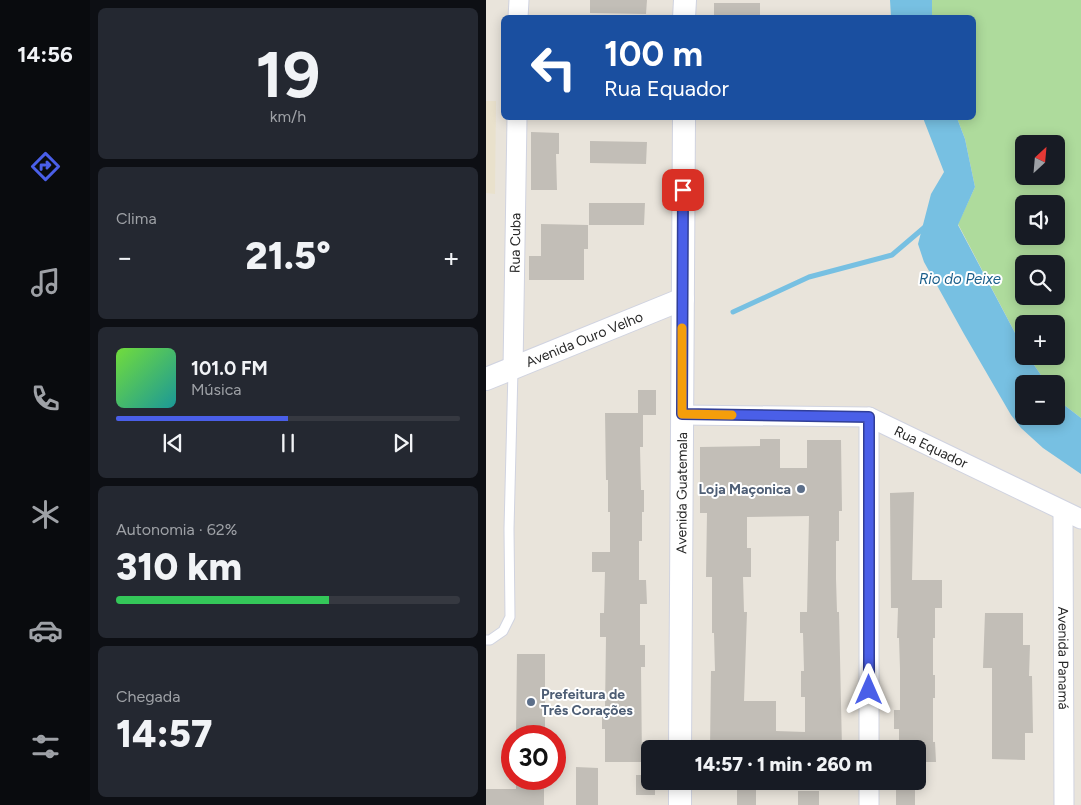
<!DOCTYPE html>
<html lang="pt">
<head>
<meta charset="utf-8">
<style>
	:root { --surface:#171b24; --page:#242831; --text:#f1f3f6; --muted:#9ea1a6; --line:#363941; --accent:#4a5fe8 }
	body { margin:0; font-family:Figtree,sans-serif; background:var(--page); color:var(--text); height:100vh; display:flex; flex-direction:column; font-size:19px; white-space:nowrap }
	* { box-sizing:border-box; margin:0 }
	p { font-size:16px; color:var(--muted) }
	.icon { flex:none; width:28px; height:28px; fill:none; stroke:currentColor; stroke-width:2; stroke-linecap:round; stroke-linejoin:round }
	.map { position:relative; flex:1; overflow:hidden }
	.side { display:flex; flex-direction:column; gap:8px; padding:8px; background:#0d0f14; width:396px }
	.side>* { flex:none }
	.hud { position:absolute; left:15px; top:15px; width:475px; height:105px; border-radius:8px; box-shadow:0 2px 12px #0003; background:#1a4fa0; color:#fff; overflow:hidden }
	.needle { width:32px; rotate:26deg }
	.buttons { position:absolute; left:529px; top:135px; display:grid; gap:10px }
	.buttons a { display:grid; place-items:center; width:50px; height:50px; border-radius:8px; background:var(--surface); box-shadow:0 2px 12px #0003; font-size:25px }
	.speed { position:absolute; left:15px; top:725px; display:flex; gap:10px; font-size:25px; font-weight:700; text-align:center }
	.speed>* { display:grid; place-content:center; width:65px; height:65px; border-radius:50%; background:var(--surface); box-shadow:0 2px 12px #0003; line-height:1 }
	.speed .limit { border:8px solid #d22; background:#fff; color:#111 }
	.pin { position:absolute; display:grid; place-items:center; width:42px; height:42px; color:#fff; margin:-21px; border-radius:10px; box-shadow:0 2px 8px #0006 }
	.me { position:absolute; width:55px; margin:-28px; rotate:0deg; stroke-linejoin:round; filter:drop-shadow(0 0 4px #0008) }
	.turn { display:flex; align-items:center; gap:18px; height:105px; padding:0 20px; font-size:22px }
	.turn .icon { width:65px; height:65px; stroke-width:2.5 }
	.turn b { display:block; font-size:35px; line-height:42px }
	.big { font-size:38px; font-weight:800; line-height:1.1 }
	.side .card { flex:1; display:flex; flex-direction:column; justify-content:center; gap:8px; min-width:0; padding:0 18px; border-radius:8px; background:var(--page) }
	.side .dial { align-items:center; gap:0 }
	.dial b { font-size:65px; line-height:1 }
	.song { display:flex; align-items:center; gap:15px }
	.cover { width:60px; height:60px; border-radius:8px; background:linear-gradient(135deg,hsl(100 70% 55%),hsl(180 70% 35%)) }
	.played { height:5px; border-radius:2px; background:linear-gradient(90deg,var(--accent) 50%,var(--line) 50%) }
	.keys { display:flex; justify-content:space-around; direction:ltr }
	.heat { display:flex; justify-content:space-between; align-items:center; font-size:28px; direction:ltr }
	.charge { height:8px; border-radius:4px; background:linear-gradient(90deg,#34c759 62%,var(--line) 0) }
	.trip { position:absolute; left:155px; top:740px; width:285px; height:50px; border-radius:8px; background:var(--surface); box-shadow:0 2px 12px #0003; font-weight:800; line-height:50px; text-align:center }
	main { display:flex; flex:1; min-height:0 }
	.dock { display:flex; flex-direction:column; width:90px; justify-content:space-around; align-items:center; background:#090b0e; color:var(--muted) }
	.dock .icon { width:35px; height:35px }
	.dock .selected { color:var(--accent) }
	.dock b { font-size:22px; color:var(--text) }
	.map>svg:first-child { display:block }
</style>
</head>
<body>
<main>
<nav class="dock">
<b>14:56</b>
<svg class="icon selected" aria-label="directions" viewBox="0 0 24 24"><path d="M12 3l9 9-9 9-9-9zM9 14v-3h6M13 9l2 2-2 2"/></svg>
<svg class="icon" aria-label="music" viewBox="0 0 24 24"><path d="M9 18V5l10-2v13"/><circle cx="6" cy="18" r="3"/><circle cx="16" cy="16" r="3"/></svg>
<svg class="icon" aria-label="phone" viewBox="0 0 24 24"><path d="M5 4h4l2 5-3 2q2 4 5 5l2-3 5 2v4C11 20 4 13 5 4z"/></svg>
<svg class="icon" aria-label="climate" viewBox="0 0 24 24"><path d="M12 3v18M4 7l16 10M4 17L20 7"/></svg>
<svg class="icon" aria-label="car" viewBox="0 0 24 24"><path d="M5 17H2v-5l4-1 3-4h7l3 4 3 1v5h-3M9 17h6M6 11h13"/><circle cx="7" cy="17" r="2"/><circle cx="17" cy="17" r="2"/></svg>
<svg class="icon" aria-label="filters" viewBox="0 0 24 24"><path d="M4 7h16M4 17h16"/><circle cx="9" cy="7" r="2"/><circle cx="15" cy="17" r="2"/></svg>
</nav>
<section class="side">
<div class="card dial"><b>19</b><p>km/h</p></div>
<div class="card"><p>Clima</p>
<div class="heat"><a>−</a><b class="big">21.5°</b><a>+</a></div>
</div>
<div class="card">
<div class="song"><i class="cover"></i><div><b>101.0 FM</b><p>Música</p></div></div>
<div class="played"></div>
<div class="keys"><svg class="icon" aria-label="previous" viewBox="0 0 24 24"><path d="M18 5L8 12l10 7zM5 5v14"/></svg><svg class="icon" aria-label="pause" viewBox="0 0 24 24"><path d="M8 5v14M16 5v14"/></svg><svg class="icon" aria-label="next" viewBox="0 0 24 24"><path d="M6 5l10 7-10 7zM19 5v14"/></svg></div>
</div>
<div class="card"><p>Autonomia · 62%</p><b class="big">310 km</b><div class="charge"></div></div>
<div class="card"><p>Chegada</p><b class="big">14:57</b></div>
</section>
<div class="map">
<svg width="595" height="805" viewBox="0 0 595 805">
	<rect width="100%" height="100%" fill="#e9e4db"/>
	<path fill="#e9e1cc" d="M0 101H10L9 194 0 193Z"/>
	<path fill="#aedb9c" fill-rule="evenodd" d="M446 0H595V418L573 401 570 396V384H561L542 356H570V324H538L537 348 472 224 489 187 479 139 471 118H488V18L446 17ZM538 144H570V176H538ZM538 204H570V236H538ZM538 264H570V296H538Z"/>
	<path fill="#77c0e2" d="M404 0H446V17H405Z
		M437 118H471L479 139 489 187 472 225 537 348 538 356H542L561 384H538V416H570V396L573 401 595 418V474L557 448 535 428 525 415 478 334 438 262 432 244 445 194 458 172Z"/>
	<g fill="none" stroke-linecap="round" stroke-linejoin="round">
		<path stroke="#77c0e2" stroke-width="5" d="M247 312 323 277 406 255 440 226"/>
	</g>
	<path fill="#c2beb7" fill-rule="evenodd" d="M104 0H161L160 14 104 13Z
		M228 3H274V18H228Z
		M45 132 73 133V154H70L71 190H45Z
		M104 141 161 142 160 164 104 163Z
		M103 203H159L158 225H103Z
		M55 224 102 225V249H98V280H43V256H55Z
		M152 390H170V415H157V447H154L155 490H158V512H156V541H153V580H160L161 604H154V645H159V667H155L156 762H119V729H116V709H119L120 637H114V613H118L119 572H106V552H124V512H122V480H120L119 413H152Z
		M274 439H294V468H321V440H355L356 511H353V541H350V579L351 612H353L356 749H224L225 671H229L228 633H226V577H220L221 513H214V447L274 446ZM323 516 321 612H314V633H317L318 671H315V697H319V732L290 731V701H258L261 612H258L257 577H265V548H261V517Z
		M428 492 426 580H456V608H449V638H447V675H449V698H447V742H449L450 762H431V749H413V729H408V710H414V669L413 638H411L412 608H405L404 493Z
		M499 613H537V645H544L543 676H546L547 733H539V760L506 759V668H497Z
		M31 654H59V736H30Z
		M90 767 112 768V805H90Z
		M150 775H164V781H169V795H150Z
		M30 779H58V805H0V789H30Z
		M410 781H429V805H410Z
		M251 782H270V805H251Z
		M312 791H333V805H312Z"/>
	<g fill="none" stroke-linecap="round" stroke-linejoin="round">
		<g stroke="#d0d3e0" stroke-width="11">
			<path id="service" d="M0 640H4L17 631 24 617 23 529 27 370"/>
		</g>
		<g stroke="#d0d3e0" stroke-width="21">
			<g id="minor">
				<path d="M32 18 33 0"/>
				<path id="s1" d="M27 369 31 118"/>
				<path id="s2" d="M196 415 383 417 595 519"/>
				<path d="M383 417V749"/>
				<path id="s3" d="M577 512 578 805"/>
				<path d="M383 781V805"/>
			</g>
		</g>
		<g stroke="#d0d3e0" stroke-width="24">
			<g id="tertiary">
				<path d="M198 18 199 0"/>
				<path id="s4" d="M0 379 197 299"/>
				<path id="s5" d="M194 749 198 118"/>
				<path d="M194 805V781"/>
			</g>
		</g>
		<use href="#service" stroke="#fff" stroke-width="9"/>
		<use href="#minor" stroke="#fff" stroke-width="19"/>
		<use href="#tertiary" stroke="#fff" stroke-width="22"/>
	</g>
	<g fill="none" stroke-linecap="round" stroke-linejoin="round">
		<g stroke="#303e97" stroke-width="12">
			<path id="route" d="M197 190 196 414 383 417V690"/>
		</g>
		<use href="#route" stroke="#4a5fe8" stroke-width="9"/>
		<path stroke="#f59e0b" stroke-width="9" d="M196 328V414L246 415"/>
	</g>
	<g fill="#5c6f8a" stroke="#fff" stroke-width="2">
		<circle cx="315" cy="489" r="5"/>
		<circle cx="45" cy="702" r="5"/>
	</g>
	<g text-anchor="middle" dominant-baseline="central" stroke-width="4" stroke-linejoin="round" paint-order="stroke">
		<g font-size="14" fill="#282828" stroke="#fff">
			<text stroke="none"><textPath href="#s1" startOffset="126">Rua Cuba</textPath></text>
			<text stroke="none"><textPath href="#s4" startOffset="106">Avenida Ouro Velho</textPath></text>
			<text stroke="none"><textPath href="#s2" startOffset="256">Rua Equador</textPath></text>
			<text stroke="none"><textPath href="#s5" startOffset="256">Avenida Guatemala</textPath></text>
			<text stroke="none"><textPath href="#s3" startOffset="146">Avenida Panamá</textPath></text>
		</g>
		<g font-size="14" font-weight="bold" fill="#4e5e75" stroke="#fff" text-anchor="end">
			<text x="305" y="489">Loja Maçonica</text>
			<text x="55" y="694" text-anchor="start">Prefeitura de<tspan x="55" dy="16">Três Corações</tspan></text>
		</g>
		<g font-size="15" font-style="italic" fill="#1a5e8a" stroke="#fff">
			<text x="474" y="279">Rio do Peixe</text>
		</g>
	</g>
</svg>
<div class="buttons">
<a><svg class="needle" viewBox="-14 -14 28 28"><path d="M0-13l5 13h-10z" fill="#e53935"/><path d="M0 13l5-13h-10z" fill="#9ea1a6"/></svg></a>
<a><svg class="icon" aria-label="sound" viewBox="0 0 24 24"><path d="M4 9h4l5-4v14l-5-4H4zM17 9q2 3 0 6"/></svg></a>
<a><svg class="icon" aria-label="search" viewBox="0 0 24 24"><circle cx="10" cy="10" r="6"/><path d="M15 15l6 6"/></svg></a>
<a>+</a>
<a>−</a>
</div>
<div class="speed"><div class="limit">30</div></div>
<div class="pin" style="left:197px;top:190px;background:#d93025"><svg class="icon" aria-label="arrive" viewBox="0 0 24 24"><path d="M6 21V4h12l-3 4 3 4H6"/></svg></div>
<svg class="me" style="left:383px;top:690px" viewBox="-20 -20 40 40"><path d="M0-17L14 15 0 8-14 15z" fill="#4a5fe8" stroke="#fff" stroke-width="4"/></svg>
<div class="trip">14:57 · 1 min · 260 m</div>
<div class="hud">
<div class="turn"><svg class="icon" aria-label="left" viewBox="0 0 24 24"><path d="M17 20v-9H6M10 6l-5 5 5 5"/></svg><div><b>100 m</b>Rua Equador</div></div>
</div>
</div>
</main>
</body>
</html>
